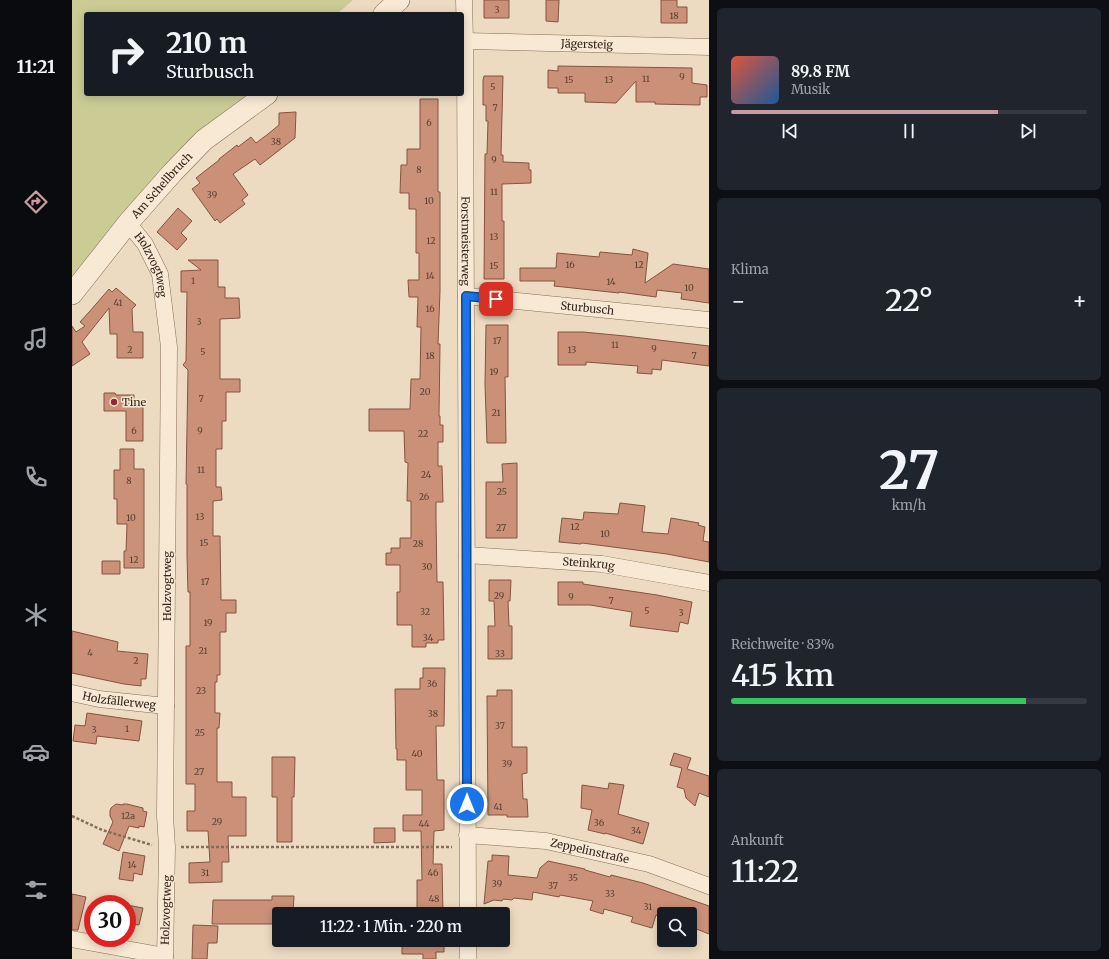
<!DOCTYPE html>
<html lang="de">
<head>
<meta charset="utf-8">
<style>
	:root { --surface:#171b24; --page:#20242c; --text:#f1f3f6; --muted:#9ea1a6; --line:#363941; --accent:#c799a0 }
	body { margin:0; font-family:Merriweather,serif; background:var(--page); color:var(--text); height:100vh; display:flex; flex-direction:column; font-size:15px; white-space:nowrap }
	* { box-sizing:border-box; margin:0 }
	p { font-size:13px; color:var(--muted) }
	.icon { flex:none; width:22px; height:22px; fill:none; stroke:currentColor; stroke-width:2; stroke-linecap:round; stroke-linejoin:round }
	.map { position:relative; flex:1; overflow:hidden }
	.details { display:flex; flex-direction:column; gap:8px; padding:8px; background:#0d0f14; width:400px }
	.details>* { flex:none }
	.banner { position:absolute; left:12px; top:12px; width:380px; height:84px; border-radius:4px; box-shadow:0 2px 10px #0003; background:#171b24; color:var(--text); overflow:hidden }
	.fabs { position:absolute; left:585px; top:907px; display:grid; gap:8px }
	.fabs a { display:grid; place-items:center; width:40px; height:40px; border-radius:4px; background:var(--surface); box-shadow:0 2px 10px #0003; font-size:20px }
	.speed { position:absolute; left:12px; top:895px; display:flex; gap:8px; font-size:20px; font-weight:700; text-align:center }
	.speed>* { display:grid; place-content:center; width:52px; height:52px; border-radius:50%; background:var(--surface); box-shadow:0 2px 10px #0003; line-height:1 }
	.speed .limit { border:6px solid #d22; background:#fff; color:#111 }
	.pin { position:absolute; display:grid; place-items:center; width:34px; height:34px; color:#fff; margin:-17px; border-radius:8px; box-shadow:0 2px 6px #0006 }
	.me { position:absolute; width:44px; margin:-22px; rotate:0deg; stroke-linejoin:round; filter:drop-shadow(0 0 3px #0008) }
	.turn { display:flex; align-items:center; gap:14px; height:84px; padding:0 16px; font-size:18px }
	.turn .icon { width:52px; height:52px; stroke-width:2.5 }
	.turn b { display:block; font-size:28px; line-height:34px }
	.big { font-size:30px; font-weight:600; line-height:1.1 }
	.details .card { flex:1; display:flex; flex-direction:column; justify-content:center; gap:6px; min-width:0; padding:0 14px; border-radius:6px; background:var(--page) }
	.details .dial { align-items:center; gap:0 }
	.dial b { font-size:52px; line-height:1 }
	.song { display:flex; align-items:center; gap:12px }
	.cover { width:48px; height:48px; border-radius:6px; background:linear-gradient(135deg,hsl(10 70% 55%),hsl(210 70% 35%)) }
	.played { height:4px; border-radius:2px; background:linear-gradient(90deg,var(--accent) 75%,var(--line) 75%) }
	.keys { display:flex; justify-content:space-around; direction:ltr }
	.heat { display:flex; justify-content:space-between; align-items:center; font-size:22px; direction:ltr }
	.charge { height:6px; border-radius:3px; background:linear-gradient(90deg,#34c759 83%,var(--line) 0) }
	.trip { position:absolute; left:200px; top:907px; width:238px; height:40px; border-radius:4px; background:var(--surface); box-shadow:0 2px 10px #0003; font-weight:600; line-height:40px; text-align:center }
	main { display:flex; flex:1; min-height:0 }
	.tab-bar { display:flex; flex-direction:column; width:72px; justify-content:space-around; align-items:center; background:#090b0e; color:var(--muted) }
	.tab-bar .icon { width:28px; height:28px }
	.tab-bar .current { color:var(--accent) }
	.tab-bar b { font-size:18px; color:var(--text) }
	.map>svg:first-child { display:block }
</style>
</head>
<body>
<main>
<nav class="tab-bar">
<b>11:21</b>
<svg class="icon current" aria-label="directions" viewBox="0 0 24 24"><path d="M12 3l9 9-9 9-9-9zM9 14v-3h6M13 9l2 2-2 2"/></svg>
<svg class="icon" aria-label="music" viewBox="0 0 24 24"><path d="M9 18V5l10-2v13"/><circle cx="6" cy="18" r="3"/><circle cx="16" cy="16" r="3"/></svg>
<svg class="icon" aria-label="phone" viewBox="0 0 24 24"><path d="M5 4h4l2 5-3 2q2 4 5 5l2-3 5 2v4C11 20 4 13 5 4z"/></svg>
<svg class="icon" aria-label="climate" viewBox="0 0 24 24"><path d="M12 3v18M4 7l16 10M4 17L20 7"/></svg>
<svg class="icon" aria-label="car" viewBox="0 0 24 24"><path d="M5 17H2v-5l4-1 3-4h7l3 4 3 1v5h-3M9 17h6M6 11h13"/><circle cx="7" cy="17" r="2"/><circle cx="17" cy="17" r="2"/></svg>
<svg class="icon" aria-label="filters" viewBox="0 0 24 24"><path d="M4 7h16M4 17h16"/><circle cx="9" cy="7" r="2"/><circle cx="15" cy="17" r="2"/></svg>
</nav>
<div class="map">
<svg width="637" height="959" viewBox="0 0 637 959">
	<rect width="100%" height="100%" fill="#eddbc1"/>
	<path fill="#cbcb96" d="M0 0H281L265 14H14V94H179L53 212 0 276Z"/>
	<path fill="#cb9178" stroke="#85533f" d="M412 0H437V18H412Z
		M474 0H487L486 22 474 21Z
		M589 0H605V7H615V23H589Z
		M486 66 620 68V83L635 85V97H628V105L583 104V102H564V81L544 103 513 102V93H486V88H476V70L486 71Z
		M412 76H431L429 155H431V162L457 163V170H459V183L430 184V221H432V279H412L413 154H415L416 121H414V105H411V80Z
		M348 99H366V192H368V291L366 344H368L367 416H368V425H371V442H366V466H370L371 502H364V519L365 582H371L372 640H366V643H354V647H340V625H325V592H328V565H314V553H319V548H328V538H339V501H335L336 463 333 462 332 431H297V409H338L339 379H348L349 327H345L346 297H337L336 280H347V253H344V209H337V193H328L329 165H335V149H348Z
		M224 112 223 138 188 165 183 159 161 174 176 195 170 200 173 204 148 223 145 219 143 221 120 189 128 183 124 178 147 160V159L165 145 166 147 179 137 184 143 196 134 207 125V113Z
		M106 208 120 221 109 233 115 239 105 250 85 232Z
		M561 249 576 253 573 283 601 264 637 269V303L609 299 610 293 585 290 584 297 547 292V293L482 286 483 281H448V268H484L485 253 527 257 528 252 560 255Z
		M116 260H146V287H153V298H167L168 318 148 319V379H168V392H154V421H150V449H144V487H149L150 500 141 501V536H148L149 600H164V613H154V632H148V675H145V682H143V713H148L147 728H145V782H160V797H174V836H156L157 862H150V882L117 883V863L138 862 136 831H115V811H123V784H114V646H118V592H116L115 556V484H114L116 370 111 365 114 361 115 292H109V271L129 270Z
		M44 288 64 305 60 309 61 332H71V358H45V334H38L37 308 10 342 18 354 0 366V326L4 332 13 326 8 322 18 311 37 289 40 292Z
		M414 325H436V377H433L434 443H415L413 384Z
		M486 332H511L553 336 637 346V366L590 360 589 370 580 369V374L565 373 566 366 514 362V365H486Z
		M32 393H43L44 395H62V403H71V441H54V411H32Z
		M48 449H62V469H72V568H52V551H54L55 524H45V499H42V470H48Z
		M445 463V538H414V482H431L430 464Z
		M548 503 573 506 570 532 596 534 599 518 627 523 626 525 633 527 631 541 637 542V562L595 554 510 543 509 544 487 542 490 518 511 520 512 512 546 514Z
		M30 561H48V574H30Z
		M417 580H439L438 601H436L437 626H440V659H416V626H423L422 601H417Z
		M486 582H511V584L585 595 620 602 616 624 608 622 606 632 558 626 560 612 518 605H486Z
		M0 631 46 642 45 651 76 654 74 679H69V686L52 684 0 673Z
		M351 668H373L372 726H364L365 780H372V830L362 831 361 864H370L371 914H345V880H350L349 831H331V815H350V790H334V760H325V749H324L323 689H348V678H351Z
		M425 690H440V747H455V773L450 774 451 799H455L456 817H435V815H416L415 696H425Z
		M15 713 70 721 67 741 25 736 24 744 1 741 3 725 13 726Z
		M602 753 619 758 615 769 637 776V797L627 793 623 806 614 798 612 789 605 787 610 768 598 765Z
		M200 757H223L222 797H220V842H205V797H200Z
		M537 783 552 785 546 814 577 823 571 844 533 833V834L516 830 520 810 509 808 510 785 536 789Z
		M44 804 51 805V804H55L71 808V811L75 812 72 827 67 826V828L57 826 47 851 31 844 41 822 38 816V811L39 808Z
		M302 828H323V842L302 843Z
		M51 852 73 856 70 875 62 873 61 881 47 879Z
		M420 855 437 856 436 875 465 878 468 868 476 861 513 869V870L538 877 539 875 571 883 637 906V934L622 928 623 925 618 923V914H586V916L584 915 580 928 559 922 561 917 532 909 531 914 518 910 521 901 488 895 487 897 461 892 460 900 442 898 440 900 431 899 430 901 422 900 412 904 416 861H420Z
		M0 894 14 897 6 930H0Z
		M200 896H222L221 914H201V924H140L141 900H200Z
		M55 905 71 908 67 925 55 923Z
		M121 925 146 926 145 943H136L135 959H120Z
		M330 940H372V952H364V959H351V954H330Z"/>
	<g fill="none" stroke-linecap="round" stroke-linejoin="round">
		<g stroke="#866c59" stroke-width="17">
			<g id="minor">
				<path id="s1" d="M392 0 393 41 396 914"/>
				<path id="s2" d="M393 41 637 47"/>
				<path id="s3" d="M56 223 73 244 88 274 97 347 93 816 95 847 93 959"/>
				<path id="s4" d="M394 296 637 320"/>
				<path id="s5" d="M395 555 530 564 637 583"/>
				<path id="s6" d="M0 693 27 699 94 706"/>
				<path id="s7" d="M395 835 474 841 577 864 637 886"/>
				<path d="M0 939 93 956"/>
				<path d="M396 940V959"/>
			</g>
		</g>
		<g stroke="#866c59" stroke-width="22">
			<g id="tertiary">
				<path d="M312 14 327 0"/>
				<path id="s8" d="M0 294 56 223 101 172 132 140 195 94"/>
			</g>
		</g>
		<path stroke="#866c59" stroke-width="2.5" stroke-dasharray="3 2" stroke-linecap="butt" d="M0 816 30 830 80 845
			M109 847H380"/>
		<use href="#minor" stroke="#f8e9d4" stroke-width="16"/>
		<use href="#tertiary" stroke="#f8e9d4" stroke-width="21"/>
	</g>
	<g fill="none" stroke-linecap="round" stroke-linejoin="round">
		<g stroke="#114b97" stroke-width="10">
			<path id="route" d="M395 804 394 296 424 299"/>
		</g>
		<use href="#route" stroke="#1a73e8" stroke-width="7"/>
	</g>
	<circle fill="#942a37" stroke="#f5e6d1" stroke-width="1.5" cx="42" cy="402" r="4"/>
	<g text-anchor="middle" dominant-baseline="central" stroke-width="3" stroke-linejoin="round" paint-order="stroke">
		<g font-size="9" fill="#5b4134">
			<text x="425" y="9">3</text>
			<text x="602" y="15">18</text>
			<text x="610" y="76">9</text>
			<text x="574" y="78">11</text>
			<text x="497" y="79">15</text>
			<text x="537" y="79">13</text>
			<text x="421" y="86">5</text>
			<text x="423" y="107">7</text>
			<text x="357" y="122">6</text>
			<text x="204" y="141">38</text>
			<text x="422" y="159">9</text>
			<text x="347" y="169">8</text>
			<text x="422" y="191">11</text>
			<text x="140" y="194">39</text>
			<text x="357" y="200">10</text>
			<text x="422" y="236">13</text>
			<text x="359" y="240">12</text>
			<text x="498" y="264">16</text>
			<text x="567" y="264">12</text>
			<text x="422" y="265">15</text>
			<text x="358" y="275">14</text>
			<text x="121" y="280">1</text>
			<text x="539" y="281">14</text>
			<text x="617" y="287">10</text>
			<text x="46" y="302">41</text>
			<text x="358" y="308">16</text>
			<text x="127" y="321">3</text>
			<text x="425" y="340">17</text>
			<text x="543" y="344">11</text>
			<text x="582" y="348">9</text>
			<text x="58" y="349">2</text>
			<text x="500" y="349">13</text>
			<text x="131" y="351">5</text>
			<text x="358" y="355">18</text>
			<text x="622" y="355">7</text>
			<text x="422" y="371">19</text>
			<text x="353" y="391">20</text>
			<text x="129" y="398">7</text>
			<text x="424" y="412">21</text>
			<text x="62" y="430">6</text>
			<text x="128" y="430">9</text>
			<text x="351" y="433">22</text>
			<text x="129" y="469">11</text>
			<text x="354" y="474">24</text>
			<text x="57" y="480">8</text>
			<text x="430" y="491">25</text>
			<text x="352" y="496">26</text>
			<text x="128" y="516">13</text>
			<text x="59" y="517">10</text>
			<text x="503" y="526">12</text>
			<text x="429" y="527">27</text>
			<text x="533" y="533">10</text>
			<text x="132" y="542">15</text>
			<text x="346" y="543">28</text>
			<text x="62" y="559">12</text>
			<text x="355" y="566">30</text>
			<text x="133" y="581">17</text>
			<text x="427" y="595">29</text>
			<text x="499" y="596">9</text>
			<text x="539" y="600">7</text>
			<text x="575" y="610">5</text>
			<text x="353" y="611">32</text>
			<text x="609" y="612">3</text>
			<text x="136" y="622">19</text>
			<text x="356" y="637">34</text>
			<text x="131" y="650">21</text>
			<text x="18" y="652">4</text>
			<text x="428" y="653">33</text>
			<text x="64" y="660">2</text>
			<text x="360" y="683">36</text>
			<text x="129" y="690">23</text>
			<text x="361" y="713">38</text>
			<text x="428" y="725">37</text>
			<text x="55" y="728">1</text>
			<text x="22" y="729">3</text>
			<text x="128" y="732">25</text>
			<text x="345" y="753">40</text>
			<text x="435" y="763">39</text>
			<text x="127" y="771">27</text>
			<text x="426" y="806">41</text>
			<text x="56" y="815">12a</text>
			<text x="145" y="821">29</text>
			<text x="527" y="822">36</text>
			<text x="352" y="823">44</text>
			<text x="564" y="830">34</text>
			<text x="60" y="864">14</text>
			<text x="133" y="872">31</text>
			<text x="361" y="872">46</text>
			<text x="501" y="877">35</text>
			<text x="425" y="883">39</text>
			<text x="481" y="885">37</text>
			<text x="538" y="893">33</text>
			<text x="362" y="898">48</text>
			<text x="576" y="906">31</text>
		</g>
		<g font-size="11" fill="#36261d" stroke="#f5e6d1">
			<text stroke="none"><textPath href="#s2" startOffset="122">Jägersteig</textPath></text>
			<text stroke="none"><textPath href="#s8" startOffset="141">Am Schellbruch</textPath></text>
			<text stroke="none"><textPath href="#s1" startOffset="241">Forstmeisterweg</textPath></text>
			<text stroke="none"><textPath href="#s3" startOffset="49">Holzvogtweg</textPath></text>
			<text stroke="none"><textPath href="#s4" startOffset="122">Sturbusch</textPath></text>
			<text stroke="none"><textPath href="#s5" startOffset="122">Steinkrug</textPath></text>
			<text transform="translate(95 586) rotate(-90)">Holzvogtweg</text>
			<text stroke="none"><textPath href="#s6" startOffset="48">Holzfällerweg</textPath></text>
			<text stroke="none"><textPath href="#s7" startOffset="124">Zeppelinstraße</textPath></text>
			<text transform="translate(94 910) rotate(-88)">Holzvogtweg</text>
		</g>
		<g font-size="11" fill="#36261d" stroke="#f5e6d1" text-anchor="start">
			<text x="50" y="402">Tine</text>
		</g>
	</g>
</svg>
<div class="fabs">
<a><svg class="icon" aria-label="search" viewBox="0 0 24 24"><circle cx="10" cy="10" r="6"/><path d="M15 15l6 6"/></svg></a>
</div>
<div class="speed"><div class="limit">30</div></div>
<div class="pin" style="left:424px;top:299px;background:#d93025"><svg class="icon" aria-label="arrive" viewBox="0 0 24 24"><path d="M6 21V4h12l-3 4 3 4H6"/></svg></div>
<svg class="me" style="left:395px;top:804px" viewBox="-20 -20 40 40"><circle r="17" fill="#1a73e8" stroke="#fff" stroke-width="3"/><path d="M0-11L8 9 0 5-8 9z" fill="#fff"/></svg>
<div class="trip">11:22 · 1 Min. · 220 m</div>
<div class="banner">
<div class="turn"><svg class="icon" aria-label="right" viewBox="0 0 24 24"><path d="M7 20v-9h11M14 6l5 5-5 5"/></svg><div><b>210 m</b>Sturbusch</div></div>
</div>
</div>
<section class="details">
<div class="card">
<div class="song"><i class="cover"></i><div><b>89.8 FM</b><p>Musik</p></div></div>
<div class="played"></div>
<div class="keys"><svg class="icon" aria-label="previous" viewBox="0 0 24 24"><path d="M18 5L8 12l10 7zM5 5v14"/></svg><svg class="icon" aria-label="pause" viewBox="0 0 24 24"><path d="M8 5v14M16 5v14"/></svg><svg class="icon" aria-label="next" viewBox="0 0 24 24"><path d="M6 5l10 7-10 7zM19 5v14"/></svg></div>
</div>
<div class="card"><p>Klima</p>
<div class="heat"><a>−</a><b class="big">22°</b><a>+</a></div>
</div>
<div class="card dial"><b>27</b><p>km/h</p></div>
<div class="card"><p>Reichweite · 83%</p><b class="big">415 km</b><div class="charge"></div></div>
<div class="card"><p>Ankunft</p><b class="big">11:22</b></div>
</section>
</main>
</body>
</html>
